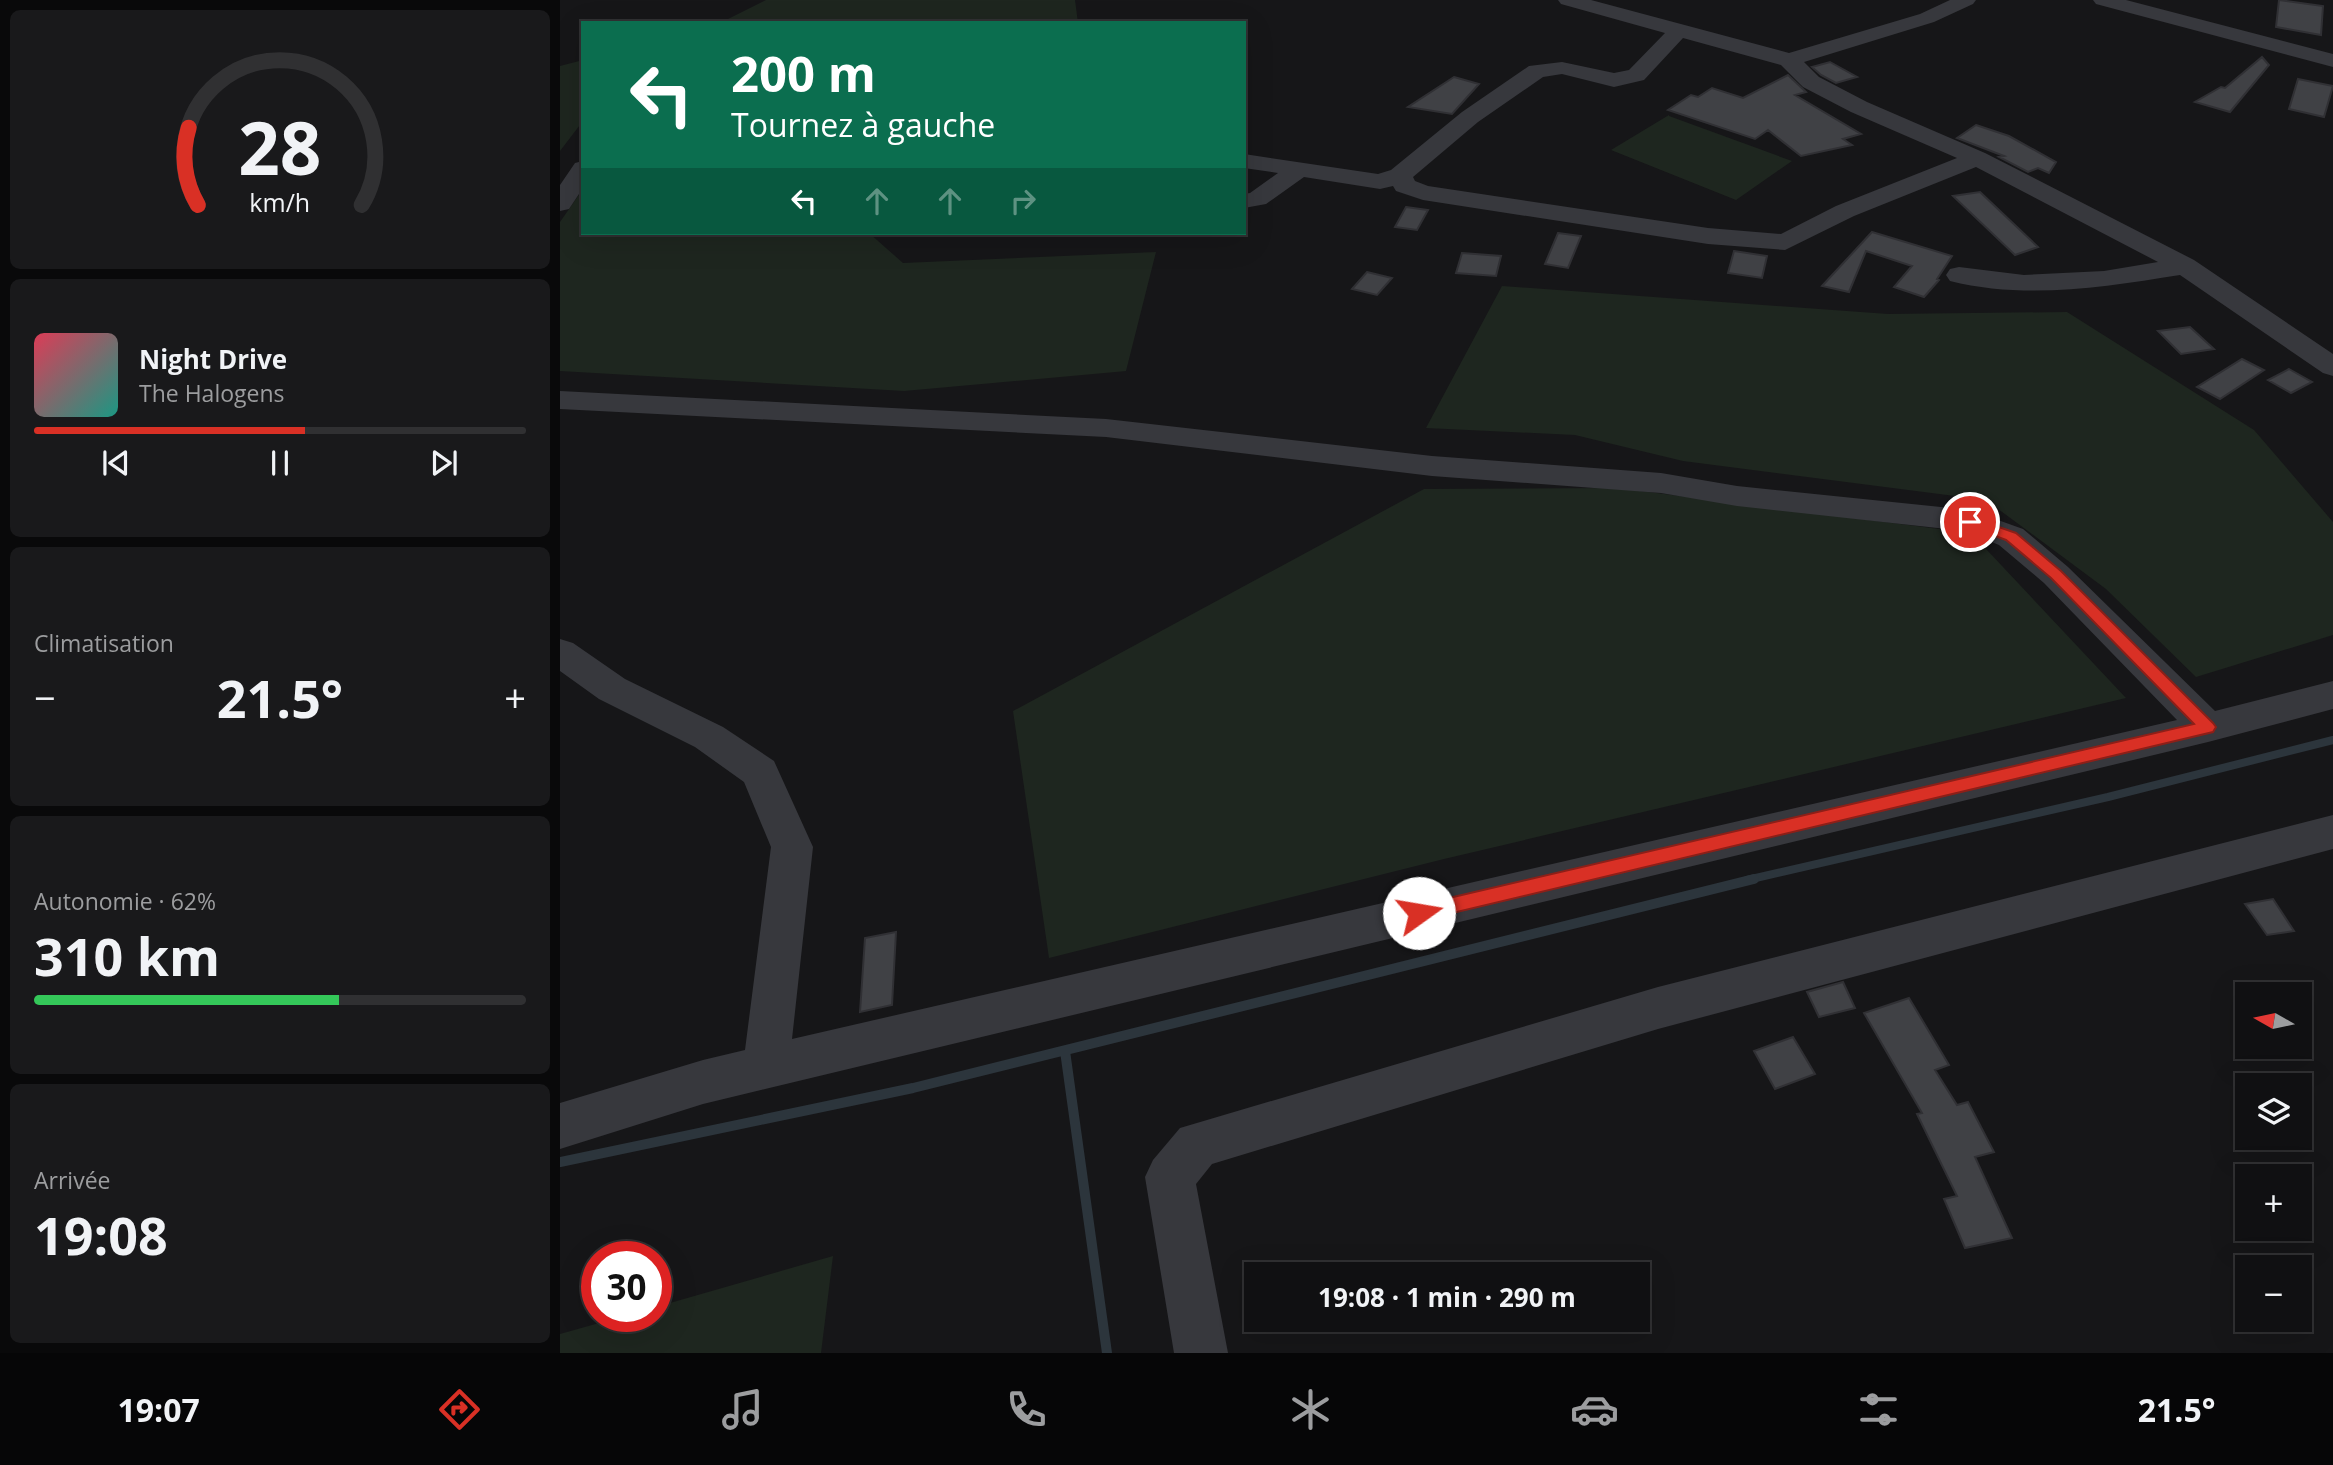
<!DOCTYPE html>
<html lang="fr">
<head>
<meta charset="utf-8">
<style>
	:root { --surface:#101012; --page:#19191b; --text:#f1f3f6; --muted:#9c9d9f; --line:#303032; --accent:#d93025 }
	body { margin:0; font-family:"Open Sans",sans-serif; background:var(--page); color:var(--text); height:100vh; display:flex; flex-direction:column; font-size:26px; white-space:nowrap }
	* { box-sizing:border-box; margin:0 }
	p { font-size:23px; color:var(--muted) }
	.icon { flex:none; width:38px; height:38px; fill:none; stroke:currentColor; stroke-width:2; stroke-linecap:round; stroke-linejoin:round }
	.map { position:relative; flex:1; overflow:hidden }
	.panel { display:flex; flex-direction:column; gap:10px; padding:10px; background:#09090a; width:560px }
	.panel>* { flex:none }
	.hud { position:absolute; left:21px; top:21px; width:665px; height:214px; border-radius:0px; box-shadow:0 7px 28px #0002,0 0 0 2px var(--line); background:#0b6e4f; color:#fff; overflow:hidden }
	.needle { width:46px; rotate:279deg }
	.tools { position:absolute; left:1675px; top:982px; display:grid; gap:14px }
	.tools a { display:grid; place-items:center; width:77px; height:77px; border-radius:0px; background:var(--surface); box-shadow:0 7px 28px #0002,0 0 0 2px var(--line); font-size:35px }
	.speed { position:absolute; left:21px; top:1241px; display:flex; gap:14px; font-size:35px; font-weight:700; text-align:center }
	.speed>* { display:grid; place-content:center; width:91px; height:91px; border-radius:50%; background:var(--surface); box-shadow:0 7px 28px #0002,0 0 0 2px var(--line); line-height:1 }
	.speed .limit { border:10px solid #d22; background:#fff; color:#111 }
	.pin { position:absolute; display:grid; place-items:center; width:60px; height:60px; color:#fff; margin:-30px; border:4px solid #fff; border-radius:50%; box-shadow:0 2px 7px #0007 }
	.me { position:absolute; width:77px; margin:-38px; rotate:77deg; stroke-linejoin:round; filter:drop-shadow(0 0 5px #0008) }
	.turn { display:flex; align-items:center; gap:24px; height:147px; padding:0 35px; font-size:32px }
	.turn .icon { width:91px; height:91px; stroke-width:2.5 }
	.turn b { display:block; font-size:49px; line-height:60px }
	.lanes { display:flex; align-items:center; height:66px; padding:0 35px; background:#0003; justify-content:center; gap:35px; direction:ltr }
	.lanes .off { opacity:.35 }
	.big { font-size:52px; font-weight:700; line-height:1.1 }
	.panel .tile { flex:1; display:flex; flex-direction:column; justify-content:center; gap:10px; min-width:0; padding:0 24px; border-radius:10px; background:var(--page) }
	.panel .dial { align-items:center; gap:0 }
	.dial svg { height:182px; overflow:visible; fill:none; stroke:var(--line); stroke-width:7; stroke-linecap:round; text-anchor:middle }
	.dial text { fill:var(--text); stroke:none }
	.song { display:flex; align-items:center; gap:21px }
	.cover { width:84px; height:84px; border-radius:10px; background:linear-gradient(135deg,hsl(350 70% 55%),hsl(170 70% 35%)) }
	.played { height:7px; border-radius:4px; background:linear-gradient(90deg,var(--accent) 55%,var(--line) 55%) }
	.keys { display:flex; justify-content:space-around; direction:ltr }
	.heat { display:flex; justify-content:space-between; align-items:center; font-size:38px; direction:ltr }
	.charge { height:10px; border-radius:5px; background:linear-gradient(90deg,#34c759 62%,var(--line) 0) }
	.trip { position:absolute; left:684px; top:1262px; width:406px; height:70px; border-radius:0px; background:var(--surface); box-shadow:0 7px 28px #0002,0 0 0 2px var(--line); font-weight:700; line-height:70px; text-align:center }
	.tabs { display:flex; height:112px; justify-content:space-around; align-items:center; background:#060607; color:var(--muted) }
	.tabs .icon { width:49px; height:49px }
	.tabs .on { color:var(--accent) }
	.tabs b { font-size:32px; color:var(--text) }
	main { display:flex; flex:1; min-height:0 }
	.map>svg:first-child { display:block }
</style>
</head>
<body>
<main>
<section class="panel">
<div class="tile dial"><svg viewBox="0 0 100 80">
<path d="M14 69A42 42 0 1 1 86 69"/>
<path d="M14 69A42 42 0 0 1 10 35" stroke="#d93025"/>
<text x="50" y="56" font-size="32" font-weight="700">28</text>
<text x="50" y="72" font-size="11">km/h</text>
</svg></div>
<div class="tile">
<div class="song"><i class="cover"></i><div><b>Night Drive</b><p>The Halogens</p></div></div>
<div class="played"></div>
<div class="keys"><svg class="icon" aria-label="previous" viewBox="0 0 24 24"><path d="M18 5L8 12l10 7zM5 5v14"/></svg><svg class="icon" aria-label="pause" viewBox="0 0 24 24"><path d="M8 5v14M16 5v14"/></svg><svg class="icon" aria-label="next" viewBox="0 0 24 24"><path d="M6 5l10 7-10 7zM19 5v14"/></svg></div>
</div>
<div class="tile"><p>Climatisation</p>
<div class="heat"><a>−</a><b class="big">21.5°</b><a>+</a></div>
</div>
<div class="tile"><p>Autonomie · 62%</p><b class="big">310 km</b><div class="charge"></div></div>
<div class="tile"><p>Arrivée</p><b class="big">19:08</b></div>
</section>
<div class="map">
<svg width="1773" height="1353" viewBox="0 0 1773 1353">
	<rect width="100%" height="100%" fill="#161618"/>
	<path fill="#1e261f" d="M206 0H515L518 23H160Z
		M23 60V121L0 151V66Z
		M1109 115V116L1232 161 1176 200 1051 150Z
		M23 189V233H309L343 263 596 252 566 371 344 391 0 371V222Z
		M942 286 1328 314 1507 312 1694 430 1773 522V635L1636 677 1546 589 1426 500 1123 461 1015 435 866 428Z
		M1057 488 1411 533 1566 698 884 859 489 958 453 711 864 489Z
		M273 1256 261 1353H0V1334L64 1316H96V1307Z"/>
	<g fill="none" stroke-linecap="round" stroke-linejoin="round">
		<path stroke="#2c353c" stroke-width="8" d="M1187 880 1548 797 1773 740"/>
		<path stroke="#2c353c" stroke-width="10" d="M505 1051 547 1353
			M0 1162 353 1088 1194 879"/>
	</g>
	<path fill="#404145" stroke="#303034" stroke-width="2" d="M1719 0 1763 6 1761 35 1716 27Z
		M1702 57 1709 65 1670 112 1635 102 1661 87 1665 88Z
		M1270 62 1297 77 1276 83 1261 75 1252 67Z
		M1228 75 1246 92 1235 95 1301 134 1283 139 1292 145 1241 156 1208 130 1195 139 1108 110 1131 95 1138 97 1152 88 1183 98Z
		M894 77 919 84 892 114 848 107Z
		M1738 79 1773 86 1764 117 1729 109Z
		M1416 125 1449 136 1496 162 1489 173 1478 168 1468 172 1439 157 1444 156 1397 138Z
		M1420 192 1478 247 1455 255 1393 196Z
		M846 207 868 210 857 230 835 227Z
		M1312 232 1392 256 1377 279 1379 280 1364 297 1334 287 1352 266 1306 251 1289 292 1262 286Z
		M998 233 1021 236 1008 268 985 264Z
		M1174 251 1207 256 1202 278 1168 273Z
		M902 253 941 256 936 276 896 273Z
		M807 272 832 278 817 295 792 289Z
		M1630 327 1654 349 1621 354 1598 331Z
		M1682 359 1704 370 1660 399 1637 387Z
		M1729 369 1752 382 1731 393 1708 380Z
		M1713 899 1734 931 1707 935 1685 904Z
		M336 932 332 1005 300 1012 305 938Z
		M1283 982 1295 1008 1259 1017 1247 992Z
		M1349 998 1389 1065 1375 1070 1397 1105 1408 1102 1434 1152 1415 1157 1452 1238 1405 1248 1384 1199 1397 1196 1357 1114 1362 1113 1304 1013Z
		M1233 1037 1255 1074 1215 1089 1194 1051Z"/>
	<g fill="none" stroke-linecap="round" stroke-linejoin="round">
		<path fill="#37383d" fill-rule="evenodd" d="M998 0H1031L1229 53 1360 14 1390 0H1416L1413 4 1374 22 1244 62 1259 77 1307 102 1425 153 1634 260 1773 354V376L1763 373 1620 275C1544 287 1466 300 1390 281L1386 275 1390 269 1399 267 1464 275 1544 271 1598 262 1416 167 1294 216 1225 250 1148 244 863 200 836 191 833 186 820 189 744 177 706 204 684 208V194L690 193 718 173 684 168V154L818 174 831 170 902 112 969 66 1002 62 1054 73 1069 70 1105 33 1001 4ZM1123 38 1221 65 1243 87 1291 112 1397 158 1276 206 1221 234 1148 228 868 186 855 181 853 177 918 122 983 77 1002 74 1054 87 1084 80Z
			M1533 0H1566L1773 54V67L1536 4Z
			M23 161V188L9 209 0 211V185L15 163Z
			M0 391 546 419 872 456 1101 473 1177 486 1410 510 1463 529 1508 567 1655 711 1773 681V709L1648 742 143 1104 0 1149V1103L143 1060 185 1050 211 847 184 782 135 747 39 699 0 671V639L13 643 65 679 163 727 214 761 253 847 232 1039 1617 720 1484 583 1439 545 1405 531 1177 506 1101 493 872 476 546 437 0 409Z
			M1773 815V849L1098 1029 652 1164 636 1184 668 1353H614L585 1177 593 1160 620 1128 1098 987Z"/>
	</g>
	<path fill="#d93025" stroke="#8d1f18" stroke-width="2" d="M1410 517 1456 533 1501 571 1653 723 1656 727 1653 732 859 921 852 919 849 913 852 908 859 905 1634 724 1491 578 1446 540 1405 525V518Z"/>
</svg>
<div class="tools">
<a><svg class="needle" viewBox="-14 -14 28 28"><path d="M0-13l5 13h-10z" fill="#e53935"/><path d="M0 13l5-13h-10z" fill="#9c9d9f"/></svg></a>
<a><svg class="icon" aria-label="layers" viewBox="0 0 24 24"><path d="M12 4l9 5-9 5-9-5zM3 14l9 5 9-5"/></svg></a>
<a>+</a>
<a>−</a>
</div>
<div class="speed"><div class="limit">30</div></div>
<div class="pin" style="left:1410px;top:522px;background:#d93025"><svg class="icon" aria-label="arrive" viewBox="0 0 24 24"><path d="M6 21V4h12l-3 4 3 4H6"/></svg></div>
<svg class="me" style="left:859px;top:913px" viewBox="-20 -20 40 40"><circle r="19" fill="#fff"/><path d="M0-13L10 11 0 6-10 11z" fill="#d93025"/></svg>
<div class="trip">19:08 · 1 min · 290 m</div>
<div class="hud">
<div class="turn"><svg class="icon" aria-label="left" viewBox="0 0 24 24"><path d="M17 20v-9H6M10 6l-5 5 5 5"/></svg><div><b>200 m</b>Tournez à gauche</div></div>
<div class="lanes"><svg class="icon" aria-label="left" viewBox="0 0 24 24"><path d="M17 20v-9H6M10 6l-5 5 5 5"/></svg><svg class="icon off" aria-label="ahead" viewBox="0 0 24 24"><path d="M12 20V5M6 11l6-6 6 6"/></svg><svg class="icon off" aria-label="ahead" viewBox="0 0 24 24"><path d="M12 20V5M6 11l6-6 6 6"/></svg><svg class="icon off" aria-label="right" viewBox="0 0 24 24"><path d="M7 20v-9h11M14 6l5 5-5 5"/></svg></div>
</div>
</div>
</main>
<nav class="tabs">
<b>19:07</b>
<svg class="icon on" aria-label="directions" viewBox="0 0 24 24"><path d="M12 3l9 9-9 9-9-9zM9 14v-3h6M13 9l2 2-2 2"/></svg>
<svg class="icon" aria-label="music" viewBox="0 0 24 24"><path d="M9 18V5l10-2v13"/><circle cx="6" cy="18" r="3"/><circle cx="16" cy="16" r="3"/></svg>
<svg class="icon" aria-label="phone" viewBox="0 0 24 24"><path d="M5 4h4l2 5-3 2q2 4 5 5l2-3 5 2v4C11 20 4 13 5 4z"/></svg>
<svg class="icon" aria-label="climate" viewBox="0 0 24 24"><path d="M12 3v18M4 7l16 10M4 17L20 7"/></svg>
<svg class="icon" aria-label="car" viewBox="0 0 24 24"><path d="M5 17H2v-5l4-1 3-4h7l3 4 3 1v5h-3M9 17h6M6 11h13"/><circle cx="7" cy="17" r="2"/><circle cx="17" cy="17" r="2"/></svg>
<svg class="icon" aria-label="filters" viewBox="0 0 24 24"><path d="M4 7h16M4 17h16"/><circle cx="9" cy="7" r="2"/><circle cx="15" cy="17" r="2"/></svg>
<b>21.5°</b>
</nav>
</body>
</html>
